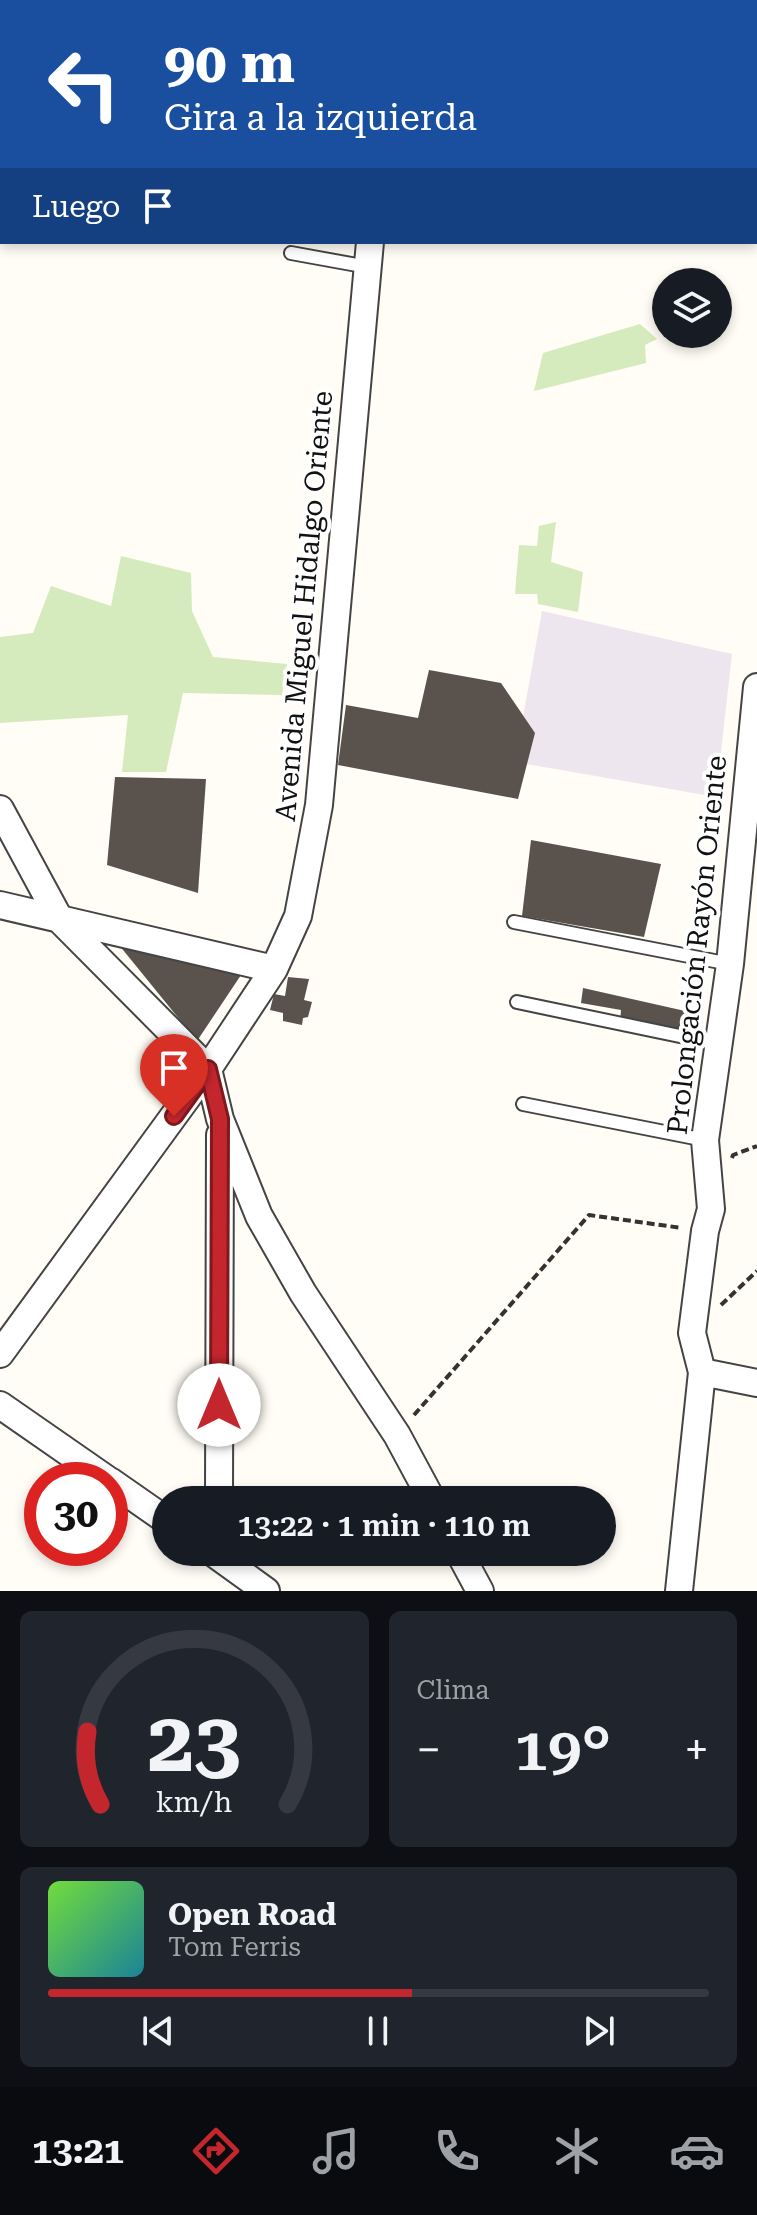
<!DOCTYPE html>
<html lang="es">
<head>
<meta charset="utf-8">
<style>
	:root { --surface:#171b24; --page:#20242c; --text:#f1f3f6; --muted:#9ea1a6; --line:#363941; --accent:#c4262e }
	body { margin:0; font-family:"Roboto Serif",serif; background:var(--page); color:var(--text); height:100vh; display:flex; flex-direction:column; font-size:30px; white-space:nowrap }
	* { box-sizing:border-box; margin:0 }
	p { font-size:26px; color:var(--muted) }
	.icon { flex:none; width:44px; height:44px; fill:none; stroke:currentColor; stroke-width:2; stroke-linecap:round; stroke-linejoin:round }
	.map { position:relative; height:1591px; overflow:hidden }
	.side { display:flex; flex-direction:column; gap:20px; padding:20px; background:#0d0f14; flex:1 }
	.side>* { flex:none }
	.guide { position:absolute; left:0px; top:0px; width:758px; height:244px; box-shadow:0 4px 12px #0003; background:#1a4fa0; color:#fff; overflow:hidden }
	.controls { position:absolute; left:652px; top:268px; display:grid; gap:16px }
	.controls a { display:grid; place-items:center; width:80px; height:80px; border-radius:50%; background:var(--surface); box-shadow:0 4px 12px #0003; font-size:40px }
	.speed { position:absolute; left:24px; top:1462px; display:flex; gap:16px; font-size:40px; font-weight:700; text-align:center }
	.speed>* { display:grid; place-content:center; width:104px; height:104px; border-radius:50%; background:var(--surface); box-shadow:0 4px 12px #0003; line-height:1 }
	.speed .limit { border:12px solid #d22; background:#fff; color:#111 }
	.pin { position:absolute; display:grid; place-items:center; width:68px; height:68px; color:#fff; margin:-82px -34px; border-radius:50% 50% 50% 0; rotate:-45deg; box-shadow:0 0 8px #0007 }
	.pin .icon { rotate:45deg }
	.me { position:absolute; width:88px; margin:-44px; rotate:0deg; stroke-linejoin:round; filter:drop-shadow(0 0 6px #0008) }
	.turn { display:flex; align-items:center; gap:28px; height:168px; padding:0 32px; font-size:36px }
	.turn .icon { width:104px; height:104px; stroke-width:2.5 }
	.turn b { display:block; font-size:56px; line-height:68px }
	.then { display:flex; align-items:center; height:76px; padding:0 32px; background:#0003; gap:16px; font-size:30px }
	.big { font-size:60px; font-weight:600; line-height:1.1 }
	.side .card { flex:1; display:flex; flex-direction:column; justify-content:center; gap:12px; min-width:0; padding:0 28px; border-radius:12px; background:var(--page) }
	.side .dial { align-items:center; gap:0 }
	.dial svg { height:208px; overflow:visible; fill:none; stroke:var(--line); stroke-width:7; stroke-linecap:round; text-anchor:middle }
	.dial text { fill:var(--text); stroke:none }
	.song { display:flex; align-items:center; gap:24px }
	.cover { width:96px; height:96px; border-radius:12px; background:linear-gradient(135deg,hsl(100 70% 55%),hsl(190 70% 35%)) }
	.played { height:8px; border-radius:4px; background:linear-gradient(90deg,var(--accent) 55%,var(--line) 55%) }
	.keys { display:flex; justify-content:space-around; direction:ltr }
	.heat { display:flex; justify-content:space-between; align-items:center; font-size:44px; direction:ltr }
	.side .tiles { flex:1; display:grid; gap:20px; grid-template-columns:1fr 1fr }
	.card:last-child { grid-column:span 2 }
	.trip { position:absolute; left:152px; top:1486px; width:464px; height:80px; border-radius:40px; background:var(--surface); box-shadow:0 4px 12px #0003; font-weight:600; line-height:80px; text-align:center }
	.dock { display:flex; height:128px; justify-content:space-around; align-items:center; background:#090b0e; color:var(--muted) }
	.dock .icon { width:56px; height:56px }
	.dock .on { color:var(--accent) }
	.dock b { font-size:36px; color:var(--text) }
	.map>svg:first-child { display:block }
</style>
</head>
<body>
<div class="map">
<svg width="757" height="1591" viewBox="0 0 757 1591">
	<rect width="100%" height="100%" fill="#fffdf5"/>
	<path fill="#eee6ef" d="M542 611 732 654 716 797 515 762Z"/>
	<path fill="#d5ebbd" d="M640 324 657 339 645 345 646 363 534 391 543 353Z
		M556 522 551 562 583 572 578 612 538 604 537 594H515L519 545 537 546 539 526Z
		M121 556 191 573 192 611 213 657 287 664 282 695 183 693 166 772H122L128 715 0 723V637L33 633 51 586 111 606Z"/>
	<path fill="#5a524d" d="M429 670 501 683 535 733 518 799 338 765 346 705 418 718Z
		M115 777 206 779 198 893 107 865Z
		M531 840 661 864 644 937 522 916Z
		M119 945 241 975 197 1041Z
		M288 977 309 979 304 1000 312 1002 308 1017 303 1018 302 1025 283 1021V1013L270 1010 274 994 285 996Z
		M583 988 694 1013 693 1036 620 1023 621 1010 581 1003Z"/>
	<g fill="none" stroke-linecap="round" stroke-linejoin="round">
		<g stroke="#444" stroke-width="16">
			<path id="lane" d="M291 253 368 267
				M514 922 730 964
				M517 1002 718 1044
				M523 1104 705 1140"/>
		</g>
		<g stroke="#444" stroke-width="30">
			<path id="street" d="M387 2V0
				M0 58H2
				M756 170H757
				M0 809 60 920 208 1069 220 1119 259 1216 303 1293 397 1435 432 1500
				M0 905 274 969
				M0 1354 208 1069 274 969 298 916 319 805 370 242
				M702 1372 757 1383
				M0 1405 108 1480
				M110 1481 166 1520
				M219 1500 220 1135
				M212 1552 266 1591
				M459 1552 480 1591
				M679 1591 702 1372 692 1333 705 1231 711 1209 705 1140 730 964 757 687"/>
		</g>
		<path stroke="#333" stroke-width="4" stroke-dasharray="8 4" stroke-linecap="butt" d="M732 1158 733 1155 757 1146
			M721 1305 757 1271
			M414 1415 589 1215 682 1228"/>
		<use href="#lane" stroke="#fff" stroke-width="12"/>
		<use href="#street" stroke="#fff" stroke-width="26"/>
	</g>
	<g fill="none" stroke-linecap="round" stroke-linejoin="round">
		<g stroke="#7f191e" stroke-width="20">
			<path id="route" d="M174 1116 208 1069 220 1119 219 1405"/>
		</g>
		<use href="#route" stroke="#c4262e" stroke-width="14"/>
	</g>
	<g text-anchor="middle" dominant-baseline="central" stroke-width="8" stroke-linejoin="round" paint-order="stroke">
		<g font-size="28" fill="#111" stroke="#fff">
			<text transform="translate(304 606) rotate(-85)">Avenida Miguel Hidalgo Oriente</text>
			<text transform="translate(697 945) rotate(-84)">Prolongación Rayón Oriente</text>
		</g>
	</g>
</svg>
<div class="controls">
<a><svg class="icon" aria-label="layers" viewBox="0 0 24 24"><path d="M12 4l9 5-9 5-9-5zM3 14l9 5 9-5"/></svg></a>
</div>
<div class="speed"><div class="limit">30</div></div>
<div class="pin" style="left:174px;top:1116px;background:#d93025"><svg class="icon" aria-label="arrive" viewBox="0 0 24 24"><path d="M6 21V4h12l-3 4 3 4H6"/></svg></div>
<svg class="me" style="left:219px;top:1405px" viewBox="-20 -20 40 40"><circle r="19" fill="#fff"/><path d="M0-13L10 11 0 6-10 11z" fill="#c4262e"/></svg>
<div class="trip">13:22 · 1 min · 110 m</div>
<div class="guide">
<div class="turn"><svg class="icon" aria-label="left" viewBox="0 0 24 24"><path d="M17 20v-9H6M10 6l-5 5 5 5"/></svg><div><b>90 m</b>Gira a la izquierda</div></div>
<div class="then">Luego<svg class="icon" aria-label="arrive" viewBox="0 0 24 24"><path d="M6 21V4h12l-3 4 3 4H6"/></svg></div>
</div>
</div>
<section class="side">
<div class="tiles">
<div class="card dial"><svg viewBox="0 0 100 80">
<path d="M14 69A42 42 0 1 1 86 69"/>
<path d="M14 69A42 42 0 0 1 9 41" stroke="#c4262e"/>
<text x="50" y="56" font-size="32" font-weight="700">23</text>
<text x="50" y="72" font-size="11">km/h</text>
</svg></div>
<div class="card"><p>Clima</p>
<div class="heat"><a>−</a><b class="big">19°</b><a>+</a></div>
</div>
<div class="card">
<div class="song"><i class="cover"></i><div><b>Open Road</b><p>Tom Ferris</p></div></div>
<div class="played"></div>
<div class="keys"><svg class="icon" aria-label="previous" viewBox="0 0 24 24"><path d="M18 5L8 12l10 7zM5 5v14"/></svg><svg class="icon" aria-label="pause" viewBox="0 0 24 24"><path d="M8 5v14M16 5v14"/></svg><svg class="icon" aria-label="next" viewBox="0 0 24 24"><path d="M6 5l10 7-10 7zM19 5v14"/></svg></div>
</div>
</div>
</section>
<nav class="dock">
<b>13:21</b>
<svg class="icon on" aria-label="directions" viewBox="0 0 24 24"><path d="M12 3l9 9-9 9-9-9zM9 14v-3h6M13 9l2 2-2 2"/></svg>
<svg class="icon" aria-label="music" viewBox="0 0 24 24"><path d="M9 18V5l10-2v13"/><circle cx="6" cy="18" r="3"/><circle cx="16" cy="16" r="3"/></svg>
<svg class="icon" aria-label="phone" viewBox="0 0 24 24"><path d="M5 4h4l2 5-3 2q2 4 5 5l2-3 5 2v4C11 20 4 13 5 4z"/></svg>
<svg class="icon" aria-label="climate" viewBox="0 0 24 24"><path d="M12 3v18M4 7l16 10M4 17L20 7"/></svg>
<svg class="icon" aria-label="car" viewBox="0 0 24 24"><path d="M5 17H2v-5l4-1 3-4h7l3 4 3 1v5h-3M9 17h6M6 11h13"/><circle cx="7" cy="17" r="2"/><circle cx="17" cy="17" r="2"/></svg>
</nav>
</body>
</html>
